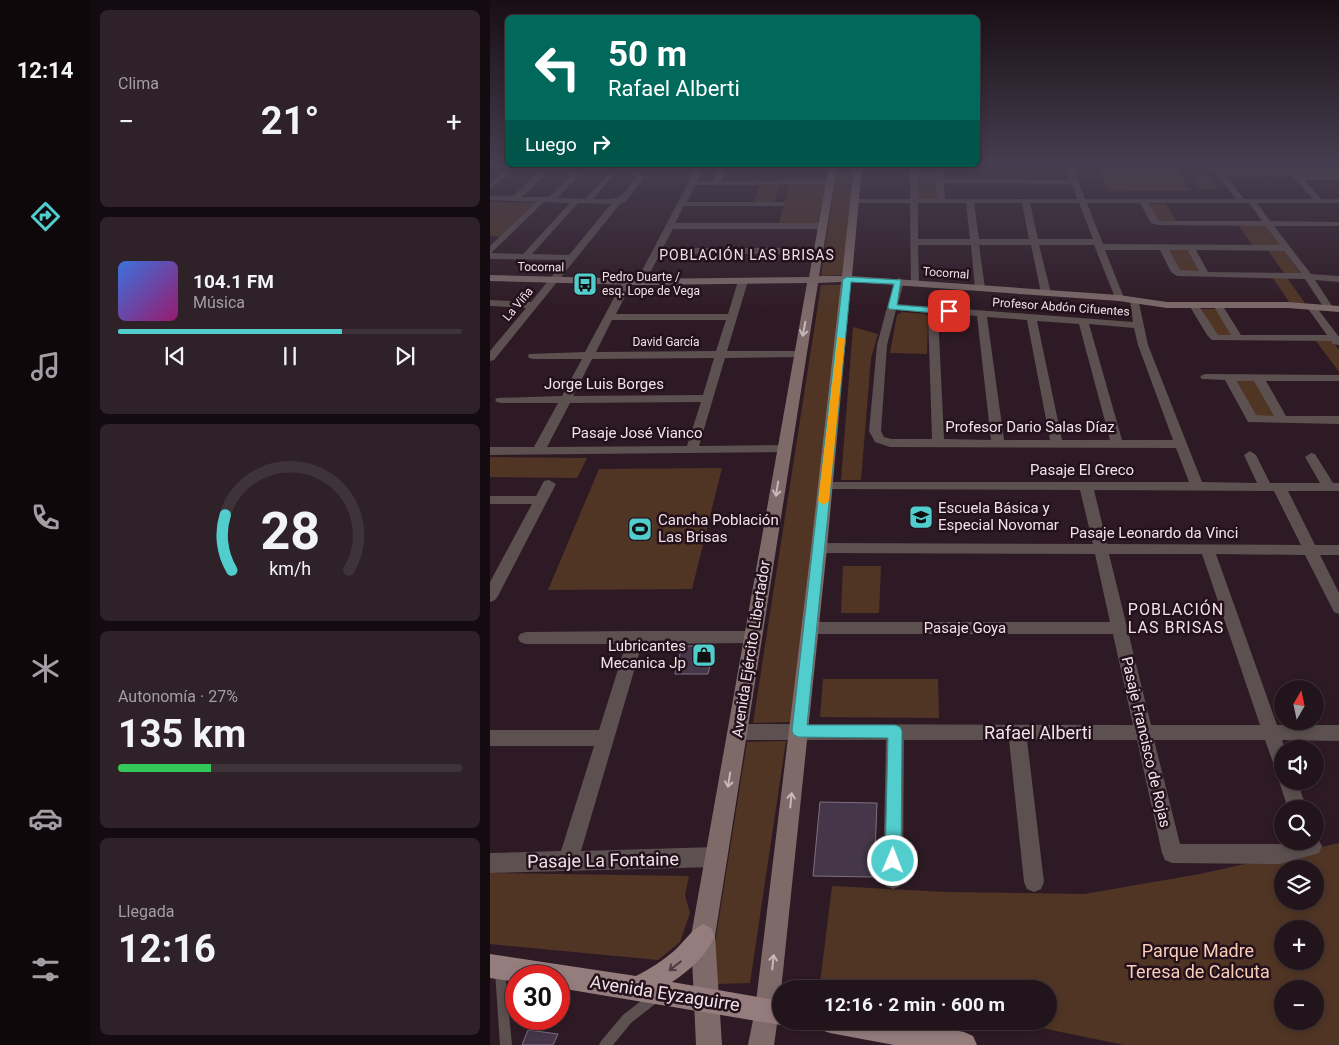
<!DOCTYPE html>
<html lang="es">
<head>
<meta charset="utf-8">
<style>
	:root { --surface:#22141b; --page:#2e2128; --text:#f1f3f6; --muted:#a29ea3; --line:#3f333a; --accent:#52cdce }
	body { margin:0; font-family:Roboto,sans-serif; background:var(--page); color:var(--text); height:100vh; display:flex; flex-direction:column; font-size:19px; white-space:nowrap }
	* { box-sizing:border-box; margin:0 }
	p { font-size:16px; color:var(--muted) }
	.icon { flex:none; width:28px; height:28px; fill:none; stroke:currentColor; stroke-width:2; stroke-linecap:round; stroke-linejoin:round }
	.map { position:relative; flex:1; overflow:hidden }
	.details { display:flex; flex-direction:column; gap:10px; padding:10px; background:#130b0f; width:400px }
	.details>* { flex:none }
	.guide { position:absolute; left:15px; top:15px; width:475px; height:152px; border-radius:8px; box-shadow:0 2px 8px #0003,0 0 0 1px var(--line); background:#00695c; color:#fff; overflow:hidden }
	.needle { width:32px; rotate:9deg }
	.controls { position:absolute; left:784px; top:680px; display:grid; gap:10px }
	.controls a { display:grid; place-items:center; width:50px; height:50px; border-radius:50%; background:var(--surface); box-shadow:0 2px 8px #0003,0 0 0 1px var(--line); font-size:25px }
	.speed { position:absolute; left:15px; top:965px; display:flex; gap:10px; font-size:25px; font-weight:700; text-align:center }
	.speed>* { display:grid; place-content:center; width:65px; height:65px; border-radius:50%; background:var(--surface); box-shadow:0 2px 8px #0003,0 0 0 1px var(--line); line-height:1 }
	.speed .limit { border:8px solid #d22; background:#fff; color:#111 }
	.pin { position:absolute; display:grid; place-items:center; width:42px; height:42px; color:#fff; margin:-21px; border-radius:10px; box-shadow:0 2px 8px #0006 }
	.me { position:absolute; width:55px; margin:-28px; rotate:1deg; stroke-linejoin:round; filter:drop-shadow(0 0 4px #0008) }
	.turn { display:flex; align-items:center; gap:18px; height:105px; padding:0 20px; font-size:22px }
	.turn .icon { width:65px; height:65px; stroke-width:2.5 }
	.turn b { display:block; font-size:35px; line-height:42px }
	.then { display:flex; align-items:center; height:48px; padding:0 20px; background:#0003; gap:10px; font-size:19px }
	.big { font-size:38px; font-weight:700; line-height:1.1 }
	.details .card { flex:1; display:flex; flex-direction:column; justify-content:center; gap:8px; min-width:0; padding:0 18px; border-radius:8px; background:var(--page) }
	.details .dial { align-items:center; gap:0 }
	.dial svg { height:130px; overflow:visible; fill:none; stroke:var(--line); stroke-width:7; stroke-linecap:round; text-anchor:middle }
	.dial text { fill:var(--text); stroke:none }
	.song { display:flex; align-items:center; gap:15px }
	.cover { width:60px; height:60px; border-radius:8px; background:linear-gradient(135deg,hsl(220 70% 55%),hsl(320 70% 35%)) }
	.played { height:5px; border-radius:2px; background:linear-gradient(90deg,var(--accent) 65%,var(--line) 65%) }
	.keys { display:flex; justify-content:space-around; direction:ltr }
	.heat { display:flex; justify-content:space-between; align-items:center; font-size:28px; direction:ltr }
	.charge { height:8px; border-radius:4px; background:linear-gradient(90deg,#34c759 27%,var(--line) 0) }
	.trip { position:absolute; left:282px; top:980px; width:285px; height:50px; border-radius:25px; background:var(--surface); box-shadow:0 2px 8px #0003,0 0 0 1px var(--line); font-weight:700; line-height:50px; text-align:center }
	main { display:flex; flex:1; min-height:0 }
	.tabs { display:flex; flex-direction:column; width:90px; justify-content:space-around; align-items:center; background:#0e080b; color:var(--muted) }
	.tabs .icon { width:35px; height:35px }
	.tabs .current { color:var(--accent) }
	.tabs b { font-size:22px; color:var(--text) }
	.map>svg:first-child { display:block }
</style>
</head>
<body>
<main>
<nav class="tabs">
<b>12:14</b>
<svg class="icon current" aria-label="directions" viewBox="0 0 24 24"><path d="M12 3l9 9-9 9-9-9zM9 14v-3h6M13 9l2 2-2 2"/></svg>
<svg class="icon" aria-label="music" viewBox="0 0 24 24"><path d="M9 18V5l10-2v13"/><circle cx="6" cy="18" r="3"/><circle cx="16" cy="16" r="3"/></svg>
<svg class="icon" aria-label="phone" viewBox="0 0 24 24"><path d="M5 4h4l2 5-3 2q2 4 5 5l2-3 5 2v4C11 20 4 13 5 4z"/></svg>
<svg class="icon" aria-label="climate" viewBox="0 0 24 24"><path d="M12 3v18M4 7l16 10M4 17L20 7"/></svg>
<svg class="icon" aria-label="car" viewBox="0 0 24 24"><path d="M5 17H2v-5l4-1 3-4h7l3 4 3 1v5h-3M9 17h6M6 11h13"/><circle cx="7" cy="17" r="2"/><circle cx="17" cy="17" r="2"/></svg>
<svg class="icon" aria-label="filters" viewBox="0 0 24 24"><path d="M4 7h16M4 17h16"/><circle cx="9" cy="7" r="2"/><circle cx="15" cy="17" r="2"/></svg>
</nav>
<section class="details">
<div class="card"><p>Clima</p>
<div class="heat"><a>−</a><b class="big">21°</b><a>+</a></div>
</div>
<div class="card">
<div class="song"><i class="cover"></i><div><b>104.1 FM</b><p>Música</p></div></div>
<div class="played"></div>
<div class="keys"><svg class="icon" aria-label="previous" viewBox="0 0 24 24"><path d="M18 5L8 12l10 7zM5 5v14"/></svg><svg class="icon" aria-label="pause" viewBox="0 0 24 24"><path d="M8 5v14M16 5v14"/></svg><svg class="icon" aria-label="next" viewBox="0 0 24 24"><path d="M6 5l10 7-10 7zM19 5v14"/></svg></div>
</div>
<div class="card dial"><svg viewBox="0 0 100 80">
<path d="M14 69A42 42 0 1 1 86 69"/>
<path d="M14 69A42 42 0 0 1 10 35" stroke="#52cdce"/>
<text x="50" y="56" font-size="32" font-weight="700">28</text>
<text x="50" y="72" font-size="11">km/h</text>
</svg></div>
<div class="card"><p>Autonomía · 27%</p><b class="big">135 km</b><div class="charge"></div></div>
<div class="card"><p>Llegada</p><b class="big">12:16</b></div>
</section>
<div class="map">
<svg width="849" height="1045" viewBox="0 0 849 1045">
	<rect width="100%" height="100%" fill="#2e1a24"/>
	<path fill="#503525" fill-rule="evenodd" d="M347 166H365L353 275 331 276Z
		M427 166H446L448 199 427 200Z
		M608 166H686L701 191 618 190Z
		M730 166 849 168V178H811L806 173H735Z
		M702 177H721L729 189H710Z
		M301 184H332L336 185 328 223H289L299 185Z
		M270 185H290L284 202H264Z
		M0 202 46 203 11 237 0 236Z
		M657 204H676L686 221H666Z
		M776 225 790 245H762L749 226Z
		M677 249H696L710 272H689Z
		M777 249 793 250 811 274 794 273Z
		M782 277 797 278 815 303H800Z
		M331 285H353L300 722 263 723Z
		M711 309H726L742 335H726Z
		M412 312 435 314 438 316 437 354 400 353 407 315Z
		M363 327 388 334 381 358 371 480H351Z
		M826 341H842L849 350V372Z
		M747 380H767L785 415 783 418 766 417Z
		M0 457 97 458 87 478 0 477Z
		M232 468 202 589 58 590 109 469Z
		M353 566H391L389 613H351Z
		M333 679H448L449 718 330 717Z
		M296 741 260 983 227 984 221 968 257 742Z
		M849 843V1045H634L518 1021H559V989H359L330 983 342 886 456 892 594 894 710 874ZM792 869H825V901H792ZM792 929H825V961H792ZM792 989H825V1021H792Z
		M0 873 199 876 195 895 200 913 190 942 168 960 0 944Z"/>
	<path fill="#453749" stroke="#7e6e83" d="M192 646H225L218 674H185Z
		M330 802 387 803 384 877 323 876Z
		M38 1030 68 1034 63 1045H32Z"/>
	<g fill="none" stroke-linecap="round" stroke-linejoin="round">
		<path fill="#5c5050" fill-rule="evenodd" d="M10 967 14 968 15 972 22 1045H10L5 972 6 968Z
			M165 991 169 993 171 997 169 1001 141 1023 123 1045H109L111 1041 133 1015 161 993Z"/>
		<path fill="#5c5050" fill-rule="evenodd" d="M207 166H215L207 181H223L230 166H238L231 181 341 180 345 182 341 184 205 185 197 202H292L296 204 292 206H194L185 223H333L337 226 333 229H183L173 248H328L332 251 328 254H170L154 284H148L146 282Z
			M420 166H428V199H447L445 166H453V179L580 180 575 166H583L595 199H746L720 166H728L732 172H798L795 166H849V170H805L810 176H849V180H814L831 199H849V203H767L780 221 849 222V226H784L821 274 849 276V282L825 280 844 309 842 311H836L815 279 687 276 681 272 670 250H615L634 298 629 301 626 300 604 245H549L561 293 556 296 551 293 541 245H489L495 288 490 291 485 288 481 245H428L429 283 424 286 421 285 420 203H365L361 201 365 199H420ZM736 176H802L823 199H754ZM454 183 582 184 587 199H455ZM428 203H476L480 239H428ZM484 203H532L539 239H489ZM540 203H589L603 239H548ZM597 203H650L661 223 667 225 776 226 790 245 613 244ZM658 203H759L772 221H669ZM679 250H697L709 271 690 270ZM706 250 794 251 811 273 718 272Z
			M12 172 19 174 0 189V183Z
			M48 173 55 175 32 197H59L84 174 88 176 67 198 95 199 118 175 122 177 103 199C134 200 129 198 148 175L155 177 136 201 130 204 4 360 0 361V351L36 308 0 306V300L41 302 75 260 0 259V246L46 202 0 200V196H23ZM54 202 80 203 33 254 1 253ZM88 203 121 204 79 255 42 254Z
			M138 278 143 281 126 314H238L248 281 253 278 256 279 258 281 237 351H310L315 354 310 357 235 358 209 446 294 445 298 446 300 449 298 452 0 455V447H44L68 403H11L7 402 5 400 7 398 72 396 92 359H43L39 358 38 356 39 354 95 352 133 281ZM122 320H236L226 351 106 352ZM224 358 213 395 83 396 102 359ZM211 402 197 446 57 447 80 403Z
			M409 278 414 281 408 304 643 322 640 300 642 298H648L658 345 712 482 767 483 754 455 760 451 766 455 780 483H830L815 457 821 453 825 454 843 483H849V491H798L825 545H849V555H830L849 593V614L844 612 815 555 726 554 787 725H849V741L792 740 795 749H792V773L786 771 775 740H664L690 844H790L803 841H825V834L832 846 829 853 790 864 682 863 675 860 672 853 647 740H537L554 882 551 889 544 892 537 889 534 882 519 740H414L413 879 410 886 403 889 396 886 393 879 396 740H247L241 737 238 732 241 727 247 724 643 725 623 634H320L314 632 312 628 314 624 320 622H620L605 554 329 553 324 551 322 548 324 545 329 543 603 544 590 490 336 489 331 488 329 485 331 482H699L686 448 400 447 385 442 379 431 387 345 404 281ZM406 310 438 313 442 439H401L394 437 391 431 397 345ZM448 313 487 316 501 440 454 439ZM497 317 537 320 560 440H514ZM547 321 589 324 620 440H572ZM599 324 644 328 648 345 683 440H632ZM604 490 784 491 811 545 617 544ZM619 554H712L770 725H661Z
			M704 302 707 303 728 335H741L723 305 728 302 731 303 751 335H837L816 306 818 304H824L849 337V345L843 344 841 341 722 340 717 335 699 305Z
			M716 374 849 375V381H776L796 416H849V424L758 422 735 380 712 379 710 377 712 375ZM747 381H764L784 416 766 415Z
			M59 480 66 484 8 596 5 600 0 602V582L42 504H0V496H46L54 481Z
			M146 631H263L269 633 271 637 269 641 263 643 152 644 91 851 226 847 233 850 236 857 233 864 226 867 0 873V853L71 851 104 746H0V730H109L136 644H36L30 642 28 638 30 634 36 632Z
			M791 775 792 781H807L817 809H798L789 781Z"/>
		<path fill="#7d6a69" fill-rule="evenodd" d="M339 166H347L329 276H352L364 166H372L362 276 629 295 677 302H798L849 306V312L798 308H677L629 301 361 282 337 548 289 1010 284 1045H258L265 1010 321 548 351 282 328 283 225 936 232 1045H206L201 936 317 283 151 285 0 281V275L151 279 319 277Z"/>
		<path fill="#967d7d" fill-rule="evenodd" d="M213 924 221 928 225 936C216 956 200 970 182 982L291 1001V1021L300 1022 291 1025 69 988V976H26V982L0 978V954L146 976C160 969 172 961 184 951 194 942 201 930 213 924Z
			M328 1021H412L474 1032 483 1036 487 1045H404L340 1033 331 1030Z"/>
	</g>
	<defs><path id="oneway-shaft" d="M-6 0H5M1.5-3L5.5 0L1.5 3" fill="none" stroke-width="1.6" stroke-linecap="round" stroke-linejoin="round" transform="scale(1.25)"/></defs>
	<g stroke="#c8b7bc">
		<use href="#oneway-shaft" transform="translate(314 329) rotate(101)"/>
		<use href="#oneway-shaft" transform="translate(287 489) rotate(99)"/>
		<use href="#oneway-shaft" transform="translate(239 780) rotate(99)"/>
		<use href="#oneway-shaft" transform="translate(301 800) rotate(-84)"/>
		<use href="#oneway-shaft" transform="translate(283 962) rotate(-84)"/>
	</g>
	<use stroke="#523c42" href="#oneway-shaft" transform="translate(185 966) rotate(142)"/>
	<linearGradient id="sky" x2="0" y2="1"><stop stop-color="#190e14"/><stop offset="0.53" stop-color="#463e50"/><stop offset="1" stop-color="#463e50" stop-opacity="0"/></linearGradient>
	<rect width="849" height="312" fill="url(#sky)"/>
	<path fill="#52cdce" stroke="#358586" d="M357 277 411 280 407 305 459 309 463 311 459 314 399 309 398 307 404 284 361 282 317 725H405L410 727 412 731 411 861 409 866 403 869 397 866 395 861 398 738 309 737 304 735 302 731 353 279Z"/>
	<path fill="#f59e0b" d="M348 337 355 339 339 501 334 505 328 501Z"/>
	<defs>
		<g id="bus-square" transform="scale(1.25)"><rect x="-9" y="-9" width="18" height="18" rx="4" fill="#52cdce" stroke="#24111b"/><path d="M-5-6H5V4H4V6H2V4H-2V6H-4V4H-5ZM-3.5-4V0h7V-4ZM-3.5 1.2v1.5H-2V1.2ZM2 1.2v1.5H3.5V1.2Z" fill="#111"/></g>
		<g id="school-square" transform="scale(1.25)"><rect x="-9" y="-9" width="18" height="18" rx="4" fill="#52cdce" stroke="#24111b"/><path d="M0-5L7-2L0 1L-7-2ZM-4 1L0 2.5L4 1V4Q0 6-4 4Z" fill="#111"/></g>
		<g id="stadium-square" transform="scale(1.25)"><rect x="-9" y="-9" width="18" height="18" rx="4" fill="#52cdce" stroke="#24111b"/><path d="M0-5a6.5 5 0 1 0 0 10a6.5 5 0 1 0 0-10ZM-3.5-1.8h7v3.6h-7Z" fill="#111"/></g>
		<g id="shop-square" transform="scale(1.25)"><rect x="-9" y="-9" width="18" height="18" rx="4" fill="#52cdce" stroke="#24111b"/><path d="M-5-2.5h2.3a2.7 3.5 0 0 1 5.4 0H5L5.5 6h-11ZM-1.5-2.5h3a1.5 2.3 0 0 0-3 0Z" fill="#111"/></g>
	</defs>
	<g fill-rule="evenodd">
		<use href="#bus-square" x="95" y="284"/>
		<use href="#school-square" x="431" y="517"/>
		<use href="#stadium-square" x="150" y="529"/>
		<use href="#shop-square" x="214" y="655"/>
	</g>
	<g text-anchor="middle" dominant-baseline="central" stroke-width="5" stroke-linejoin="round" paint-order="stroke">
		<g font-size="12" fill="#f0e1e8" stroke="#24111b">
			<text transform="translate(51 267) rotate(1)">Tocornal</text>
			<text transform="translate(456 273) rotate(4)">Tocornal</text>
			<text transform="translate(28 304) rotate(-50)">La Viña</text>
			<text transform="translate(571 307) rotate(4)">Profesor Abdón Cifuentes</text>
			<text x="176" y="342">David García</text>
		</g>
		<g font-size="12" fill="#f0e1e8" stroke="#24111b" text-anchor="start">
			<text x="112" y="277">Pedro Duarte /<tspan x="112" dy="14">esq. Lope de Vega</tspan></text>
		</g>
		<g font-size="14" letter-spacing="1" fill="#f0e1e8" stroke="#24111b">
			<text x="257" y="255">POBLACIÓN LAS BRISAS</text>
		</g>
		<g font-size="15" fill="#f0e1e8" stroke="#24111b">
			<text x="114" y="384">Jorge Luis Borges</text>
			<text x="540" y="427">Profesor Dario Salas Díaz</text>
			<text x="147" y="433">Pasaje José Vianco</text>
			<text x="592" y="470">Pasaje El Greco</text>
			<text x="664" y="533">Pasaje Leonardo da Vinci</text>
			<text x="475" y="628">Pasaje Goya</text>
			<text transform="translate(261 649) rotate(-81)">Avenida Ejército Libertador</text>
			<text transform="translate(656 742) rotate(77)">Pasaje Francisco de Rojas</text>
		</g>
		<g font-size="15" fill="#f0e1e8" stroke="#24111b" text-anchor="start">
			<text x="448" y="508">Escuela Básica y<tspan x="448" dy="17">Especial Novomar</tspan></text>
			<text x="168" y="520">Cancha Población<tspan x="168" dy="17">Las Brisas</tspan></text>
			<text x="196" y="646" text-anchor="end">Lubricantes<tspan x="196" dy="17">Mecanica Jp</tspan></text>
		</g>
		<g font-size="16" letter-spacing="1" fill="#f0e1e8" stroke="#24111b">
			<text x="686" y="609">POBLACIÓN<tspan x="686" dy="18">LAS BRISAS</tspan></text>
		</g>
		<g font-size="18" fill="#f0e1e8" stroke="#24111b">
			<text x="548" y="732">Rafael Alberti</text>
			<text transform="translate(113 860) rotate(-1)">Pasaje La Fontaine</text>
			<text transform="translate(175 993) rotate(9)">Avenida Eyzaguirre</text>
		</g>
		<g font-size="18" fill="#f9cdb6" stroke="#24111b">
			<text x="708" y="950">Parque Madre<tspan x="708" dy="21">Teresa de Calcuta</tspan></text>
		</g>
	</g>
</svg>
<div class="controls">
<a><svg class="needle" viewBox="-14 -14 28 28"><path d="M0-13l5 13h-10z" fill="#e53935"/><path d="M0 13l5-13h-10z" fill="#a29ea3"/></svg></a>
<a><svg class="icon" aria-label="sound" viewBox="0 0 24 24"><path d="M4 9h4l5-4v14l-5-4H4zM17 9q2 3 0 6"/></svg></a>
<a><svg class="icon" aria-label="search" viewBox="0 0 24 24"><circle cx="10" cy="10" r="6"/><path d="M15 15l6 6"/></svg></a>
<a><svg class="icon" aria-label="layers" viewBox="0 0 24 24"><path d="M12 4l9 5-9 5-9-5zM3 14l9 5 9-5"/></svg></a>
<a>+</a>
<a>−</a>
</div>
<div class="speed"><div class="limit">30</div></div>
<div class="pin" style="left:459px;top:311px;background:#d93025"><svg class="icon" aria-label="arrive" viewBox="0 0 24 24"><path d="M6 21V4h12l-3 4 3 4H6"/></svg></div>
<svg class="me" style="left:403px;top:861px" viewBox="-20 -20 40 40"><circle r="17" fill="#52cdce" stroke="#fff" stroke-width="3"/><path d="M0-11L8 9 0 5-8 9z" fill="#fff"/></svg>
<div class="trip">12:16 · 2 min · 600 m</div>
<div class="guide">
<div class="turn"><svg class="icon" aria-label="left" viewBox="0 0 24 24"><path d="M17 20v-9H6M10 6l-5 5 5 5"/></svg><div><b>50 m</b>Rafael Alberti</div></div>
<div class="then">Luego<svg class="icon" aria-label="right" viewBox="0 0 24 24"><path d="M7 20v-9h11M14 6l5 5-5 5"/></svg></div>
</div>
</div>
</main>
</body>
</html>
